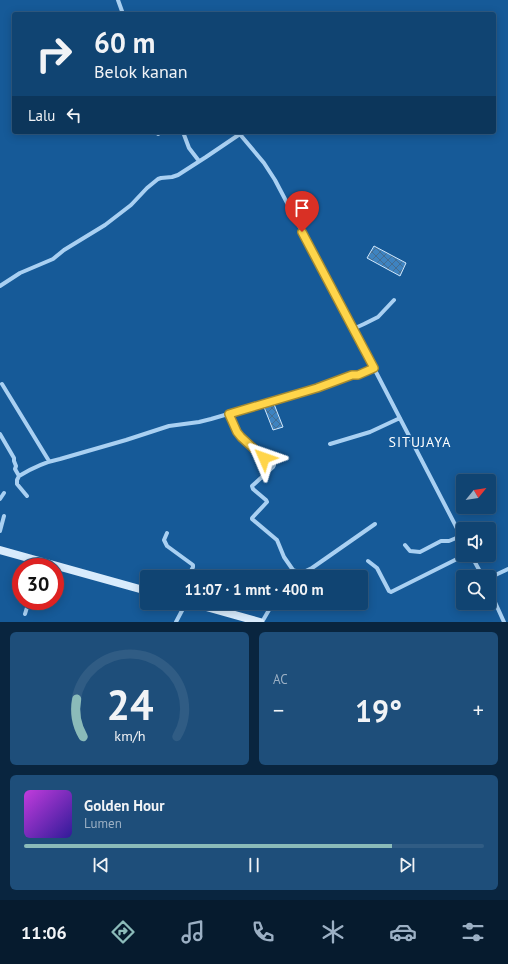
<!DOCTYPE html>
<html lang="id">
<head>
<meta charset="utf-8">
<style>
	:root { --surface:#104472; --page:#1e4e7a; --text:#f1f3f6; --muted:#9cb0c4; --line:#305c84; --accent:#8bbbb9 }
	body { margin:0; font-family:"PT Sans",sans-serif; background:var(--page); color:var(--text); height:100vh; display:flex; flex-direction:column; font-size:15px; white-space:nowrap }
	* { box-sizing:border-box; margin:0 }
	p { font-size:13px; color:var(--muted) }
	.icon { flex:none; width:22px; height:22px; fill:none; stroke:currentColor; stroke-width:2; stroke-linecap:round; stroke-linejoin:round }
	.map { position:relative; height:622px; overflow:hidden }
	.sheet { display:flex; flex-direction:column; gap:10px; padding:10px; background:#09253f; flex:1 }
	.sheet>* { flex:none }
	.hud { position:absolute; left:12px; top:12px; width:484px; height:122px; border-radius:4px; box-shadow:0 2px 10px #0003,0 0 0 1px var(--line); background:#104472; color:var(--text); overflow:hidden }
	.needle { width:26px; rotate:60deg }
	.tools { position:absolute; left:456px; top:474px; display:grid; gap:8px }
	.tools a { display:grid; place-items:center; width:40px; height:40px; border-radius:4px; background:var(--surface); box-shadow:0 2px 10px #0003,0 0 0 1px var(--line); font-size:20px }
	.speed { position:absolute; left:12px; top:558px; display:flex; gap:8px; font-size:20px; font-weight:700; text-align:center }
	.speed>* { display:grid; place-content:center; width:52px; height:52px; border-radius:50%; background:var(--surface); box-shadow:0 2px 10px #0003,0 0 0 1px var(--line); line-height:1 }
	.speed .limit { border:6px solid #d22; background:#fff; color:#111 }
	.pin { position:absolute; display:grid; place-items:center; width:34px; height:34px; color:#fff; margin:-41px -17px; border-radius:50% 50% 50% 0; rotate:-45deg; box-shadow:0 0 4px #0007 }
	.pin .icon { rotate:45deg }
	.me { position:absolute; width:44px; margin:-22px; rotate:313deg; stroke-linejoin:round; filter:drop-shadow(0 0 3px #0008) }
	.turn { display:flex; align-items:center; gap:14px; height:84px; padding:0 16px; font-size:18px }
	.turn .icon { width:52px; height:52px; stroke-width:2.5 }
	.turn b { display:block; font-size:28px; line-height:34px }
	.then { display:flex; align-items:center; height:38px; padding:0 16px; background:#0003; gap:8px; font-size:15px }
	.big { font-size:30px; font-weight:800; line-height:1.1 }
	.sheet .widget { flex:1; display:flex; flex-direction:column; justify-content:center; gap:6px; min-width:0; padding:0 14px; border-radius:6px; background:var(--page) }
	.sheet .dial { align-items:center; gap:0 }
	.dial svg { height:104px; overflow:visible; fill:none; stroke:var(--line); stroke-width:7; stroke-linecap:round; text-anchor:middle }
	.dial text { fill:var(--text); stroke:none }
	.song { display:flex; align-items:center; gap:12px }
	.cover { width:48px; height:48px; border-radius:6px; background:linear-gradient(135deg,hsl(290 70% 55%),hsl(250 70% 35%)) }
	.played { height:4px; border-radius:2px; background:linear-gradient(90deg,var(--accent) 80%,var(--line) 80%) }
	.keys { display:flex; justify-content:space-around; direction:ltr }
	.heat { display:flex; justify-content:space-between; align-items:center; font-size:22px; direction:ltr }
	.sheet .tiles { flex:1; display:grid; gap:10px; grid-template-columns:1fr 1fr }
	.widget:last-child { grid-column:span 2 }
	.trip { position:absolute; left:140px; top:570px; width:228px; height:40px; border-radius:4px; background:var(--surface); box-shadow:0 2px 10px #0003,0 0 0 1px var(--line); font-weight:800; line-height:40px; text-align:center }
	.tab-bar { display:flex; height:64px; justify-content:space-around; align-items:center; background:#061b2e; color:var(--muted) }
	.tab-bar .icon { width:28px; height:28px }
	.tab-bar .on { color:var(--accent) }
	.tab-bar b { font-size:18px; color:var(--text) }
	.map>svg:first-child { display:block }
</style>
</head>
<body>
<div class="map">
<svg width="508" height="622" viewBox="0 0 508 622">
	<defs>
		<pattern id="building-cross-hatch" width="8" height="8" patternUnits="userSpaceOnUse"><rect width="8" height="8" fill="#3e83c0"/><path d="M0 0l8 8M0 8l8-8" fill="none" stroke="#446d92"/></pattern>
	</defs>
	<rect width="100%" height="100%" fill="#165a98"/>
	<path fill="url(#building-cross-hatch)" stroke="#d1e8fc" d="M374 246 406 263 400 276 367 258Z
		M274 404 283 427 273 430 264 407Z"/>
	<g fill="none" stroke-linecap="round" stroke-linejoin="round">
		<path stroke="#a9d0f2" stroke-width="4" d="M118 0 123 14
			M183 132 189 148 199 161
			M238 132 264 163 275 180 377 374 463 540
			M158 134 161 132
			M0 286 20 273 53 259 64 250 105 225 131 205 147 188 158 179 161 178 172 177 178 175 206 157 240 134
			M353 329 364 324 378 317 394 300
			M2 384 49 461
			M229 414 237 432 241 437 263 458 266 457 274 465 273 467 252 486 253 489 266 500 267 502 252 518V519L277 540 284 557 293 570
			M0 434 14 458V461L16 466 15 469 19 476C32 468 45 462 60 459L126 440 169 426 199 422 211 419 317 388 352 375H358L374 368
			M330 444 370 432 400 418
			M19 476 17 480V484L27 496
			M0 499 4 493
			M0 531 4 516
			M167 533 164 540 167 546 193 565V567L188 577
			M405 545 410 551 420 552 441 541H449L461 536
			M471 555 483 577
			M368 561 377 568 389 591 391 592 465 555
			M289 577 293 570C301 573 305 572 312 568L375 524
			M489 578 508 569
			M489 589 504 622
			M25 614 29 601
			M176 622 186 603
			M262 622 273 603"/>
		<path stroke="#d8ebfc" stroke-width="8" d="M0 550 147 591
			M192 603 260 622"/>
	</g>
	<g fill="none" stroke-linecap="round" stroke-linejoin="round">
		<g stroke="#a68a30" stroke-width="10">
			<path id="route" d="M264 458 241 437 237 432 229 414 317 388 352 375H358L374 368 302 232"/>
		</g>
		<use href="#route" stroke="#ffd54a" stroke-width="7"/>
	</g>
	<g text-anchor="middle" dominant-baseline="central" stroke-width="4" stroke-linejoin="round" paint-order="stroke">
		<g font-size="14" letter-spacing="1" fill="#fff" stroke="#165a98">
			<text x="420" y="442">SITUJAYA</text>
		</g>
	</g>
</svg>
<div class="tools">
<a><svg class="needle" viewBox="-14 -14 28 28"><path d="M0-13l5 13h-10z" fill="#e53935"/><path d="M0 13l5-13h-10z" fill="#9cb0c4"/></svg></a>
<a><svg class="icon" aria-label="sound" viewBox="0 0 24 24"><path d="M4 9h4l5-4v14l-5-4H4zM17 9q2 3 0 6"/></svg></a>
<a><svg class="icon" aria-label="search" viewBox="0 0 24 24"><circle cx="10" cy="10" r="6"/><path d="M15 15l6 6"/></svg></a>
</div>
<div class="speed"><div class="limit">30</div></div>
<div class="pin" style="left:302px;top:232px;background:#d93025"><svg class="icon" aria-label="arrive" viewBox="0 0 24 24"><path d="M6 21V4h12l-3 4 3 4H6"/></svg></div>
<svg class="me" style="left:264px;top:458px" viewBox="-20 -20 40 40"><path d="M0-17L14 15 0 8-14 15z" fill="#ffd54a" stroke="#fff" stroke-width="4"/></svg>
<div class="trip">11:07 · 1 mnt · 400 m</div>
<div class="hud">
<div class="turn"><svg class="icon" aria-label="right" viewBox="0 0 24 24"><path d="M7 20v-9h11M14 6l5 5-5 5"/></svg><div><b>60 m</b>Belok kanan</div></div>
<div class="then">Lalu<svg class="icon" aria-label="left" viewBox="0 0 24 24"><path d="M17 20v-9H6M10 6l-5 5 5 5"/></svg></div>
</div>
</div>
<section class="sheet">
<div class="tiles">
<div class="widget dial"><svg viewBox="0 0 100 80">
<path d="M14 69A42 42 0 1 1 86 69"/>
<path d="M14 69A42 42 0 0 1 9 40" stroke="#8bbbb9"/>
<text x="50" y="56" font-size="32" font-weight="700">24</text>
<text x="50" y="72" font-size="11">km/h</text>
</svg></div>
<div class="widget"><p>AC</p>
<div class="heat"><a>−</a><b class="big">19°</b><a>+</a></div>
</div>
<div class="widget">
<div class="song"><i class="cover"></i><div><b>Golden Hour</b><p>Lumen</p></div></div>
<div class="played"></div>
<div class="keys"><svg class="icon" aria-label="previous" viewBox="0 0 24 24"><path d="M18 5L8 12l10 7zM5 5v14"/></svg><svg class="icon" aria-label="pause" viewBox="0 0 24 24"><path d="M8 5v14M16 5v14"/></svg><svg class="icon" aria-label="next" viewBox="0 0 24 24"><path d="M6 5l10 7-10 7zM19 5v14"/></svg></div>
</div>
</div>
</section>
<nav class="tab-bar">
<b>11:06</b>
<svg class="icon on" aria-label="directions" viewBox="0 0 24 24"><path d="M12 3l9 9-9 9-9-9zM9 14v-3h6M13 9l2 2-2 2"/></svg>
<svg class="icon" aria-label="music" viewBox="0 0 24 24"><path d="M9 18V5l10-2v13"/><circle cx="6" cy="18" r="3"/><circle cx="16" cy="16" r="3"/></svg>
<svg class="icon" aria-label="phone" viewBox="0 0 24 24"><path d="M5 4h4l2 5-3 2q2 4 5 5l2-3 5 2v4C11 20 4 13 5 4z"/></svg>
<svg class="icon" aria-label="climate" viewBox="0 0 24 24"><path d="M12 3v18M4 7l16 10M4 17L20 7"/></svg>
<svg class="icon" aria-label="car" viewBox="0 0 24 24"><path d="M5 17H2v-5l4-1 3-4h7l3 4 3 1v5h-3M9 17h6M6 11h13"/><circle cx="7" cy="17" r="2"/><circle cx="17" cy="17" r="2"/></svg>
<svg class="icon" aria-label="filters" viewBox="0 0 24 24"><path d="M4 7h16M4 17h16"/><circle cx="9" cy="7" r="2"/><circle cx="15" cy="17" r="2"/></svg>
</nav>
</body>
</html>
